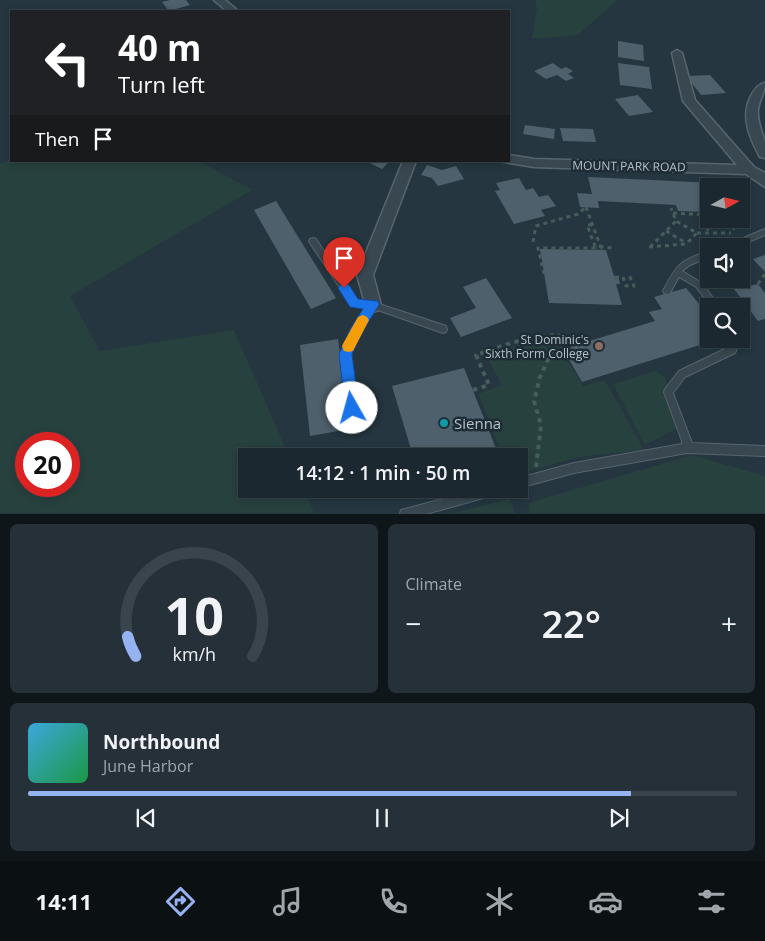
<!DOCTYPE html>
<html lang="en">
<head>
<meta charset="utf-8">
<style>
	:root { --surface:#1c2830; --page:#253038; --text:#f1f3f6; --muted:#a0a6ab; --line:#3a444c; --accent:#95b2f1 }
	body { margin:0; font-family:"Open Sans",sans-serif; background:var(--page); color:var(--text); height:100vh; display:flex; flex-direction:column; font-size:19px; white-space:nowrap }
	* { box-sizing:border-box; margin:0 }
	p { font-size:16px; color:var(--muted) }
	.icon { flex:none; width:28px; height:28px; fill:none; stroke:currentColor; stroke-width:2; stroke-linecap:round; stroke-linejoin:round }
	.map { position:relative; height:514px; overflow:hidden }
	.side { display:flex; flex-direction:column; gap:10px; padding:10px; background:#0f161a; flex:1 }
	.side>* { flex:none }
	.hud { position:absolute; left:10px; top:10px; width:500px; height:152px; border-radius:0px; box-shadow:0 2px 8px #0003,0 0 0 1px var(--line); background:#202124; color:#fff; overflow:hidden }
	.needle { width:32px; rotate:82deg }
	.tools { position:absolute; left:700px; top:178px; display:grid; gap:10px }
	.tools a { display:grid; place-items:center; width:50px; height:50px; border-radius:0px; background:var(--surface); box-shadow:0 2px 8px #0003,0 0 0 1px var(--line); font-size:25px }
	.speed { position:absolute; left:15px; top:432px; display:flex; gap:10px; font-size:25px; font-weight:700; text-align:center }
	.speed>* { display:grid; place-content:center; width:65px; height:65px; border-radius:50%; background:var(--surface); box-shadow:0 2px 8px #0003,0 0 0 1px var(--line); line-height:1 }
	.speed .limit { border:8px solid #d22; background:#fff; color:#111 }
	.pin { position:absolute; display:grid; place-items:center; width:42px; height:42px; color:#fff; margin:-51px -21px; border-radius:50% 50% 50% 0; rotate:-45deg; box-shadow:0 0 5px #0007 }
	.pin .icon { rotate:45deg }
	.me { position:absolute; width:55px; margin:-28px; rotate:353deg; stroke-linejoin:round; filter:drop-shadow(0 0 4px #0008) }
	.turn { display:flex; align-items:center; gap:18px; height:105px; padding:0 25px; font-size:22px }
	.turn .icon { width:65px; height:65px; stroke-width:2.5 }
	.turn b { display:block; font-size:35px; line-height:42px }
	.then { display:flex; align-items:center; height:48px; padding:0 25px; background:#0003; gap:10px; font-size:19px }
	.big { font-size:38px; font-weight:600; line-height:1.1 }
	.side .card { flex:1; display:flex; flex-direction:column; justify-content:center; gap:8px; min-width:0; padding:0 18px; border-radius:8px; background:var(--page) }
	.side .dial { align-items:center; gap:0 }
	.dial svg { height:130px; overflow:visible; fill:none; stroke:var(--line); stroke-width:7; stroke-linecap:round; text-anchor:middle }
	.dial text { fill:var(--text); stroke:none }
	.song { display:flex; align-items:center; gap:15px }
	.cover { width:60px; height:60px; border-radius:8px; background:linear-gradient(135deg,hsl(200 70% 55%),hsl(140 70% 35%)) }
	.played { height:5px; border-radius:2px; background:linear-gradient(90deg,var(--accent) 85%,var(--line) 85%) }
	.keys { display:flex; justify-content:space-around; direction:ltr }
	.heat { display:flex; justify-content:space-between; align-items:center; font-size:28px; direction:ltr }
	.side .tiles { flex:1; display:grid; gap:10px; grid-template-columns:1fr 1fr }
	.card:last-child { grid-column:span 2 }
	.trip { position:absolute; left:238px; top:448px; width:290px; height:50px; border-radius:0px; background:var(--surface); box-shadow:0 2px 8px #0003,0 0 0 1px var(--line); font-weight:600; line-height:50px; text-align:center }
	.menu { display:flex; height:80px; justify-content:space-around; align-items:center; background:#0b1013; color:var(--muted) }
	.menu .icon { width:35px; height:35px }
	.menu .on { color:var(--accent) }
	.menu b { font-size:22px; color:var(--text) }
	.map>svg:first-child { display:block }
</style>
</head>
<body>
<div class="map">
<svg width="765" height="514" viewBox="0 0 765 514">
	<rect width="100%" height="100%" fill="#253640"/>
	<path fill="#27413f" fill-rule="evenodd" d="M535 0H617L578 35 532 39 537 8Z
		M11 159V161H199L252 190 70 296 100 351 234 330 289 456H246V489H304L314 513H0V164ZM26 444H69V486H26Z
		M554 339 583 386 605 380 644 450 579 457 519 474V456H503L478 394 502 385 487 357 517 346Z
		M656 371 666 378 668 392 681 426 645 445 613 384Z
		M692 455 765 476V513H530L528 503Z
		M510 499 515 513H453Z"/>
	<path fill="#4e606b" d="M170 0H186L190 5 169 11 162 2Z
		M618 41 643 45 644 61 618 57Z
		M553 63 561 69 566 67 573 71 568 74 574 78 566 81 557 75 546 79 534 71Z
		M618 63 649 67 652 89 620 85Z
		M710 75 726 93 701 95 686 76Z
		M638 95 653 112 629 116 615 99Z
		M525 125 555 129 554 139 523 134Z
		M560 128 593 129 596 142 563 141Z
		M366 161H390L382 169Z
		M427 165 442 170 456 166 464 179 438 186 432 178 421 175Z
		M588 177 714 183 715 186H709V212L678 211 676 205 598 201 599 208 580 207 577 193 592 194Z
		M519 178 526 190 533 188 539 197 548 195 556 206 541 210 545 216 514 224 495 191 500 190 496 183Z
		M276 201 336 298 311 309 254 210Z
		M540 249 606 250 614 276H618L620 284H616L622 305 549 303Z
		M765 255V272L753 259Z
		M486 278 512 318 461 337 450 318 476 308 463 287Z
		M758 284 765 293V319L758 321 734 289Z
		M686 288 709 316V339H719L582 382 563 349 655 321 649 312 662 309 654 297Z
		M338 339 348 411 358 409 361 427 310 436 300 345Z
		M464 368 499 456H413L392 386Z"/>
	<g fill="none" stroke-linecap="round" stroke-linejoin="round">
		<g stroke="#57656d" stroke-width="2">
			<path id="service" d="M765 229V235L739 246H728L729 244Z
				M313 238 316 239 357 301 373 302 446 326 447 329 446 332 443 333 375 309 358 334 349 355 357 408 355 411 352 412 349 411 347 408 341 355 352 329 367 308 352 306 310 243 309 241 310 239Z
				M709 251V257L690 265 682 271 702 283 719 306H711L696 287 679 277 670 293 667 294 664 293 663 291C676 265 680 260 709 251Z
				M733 339H741L735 353 685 377 673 393 692 443 765 446V456L687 453 574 473 519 488V478L574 463 682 444V441L664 392 665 389 679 371 729 347Z
				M480 489H503L502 493 498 494 426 514H400L401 510 405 509Z"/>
		</g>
		<g stroke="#57656d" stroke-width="3">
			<path id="minor" d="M214 0H225L238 11H227Z
				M677 50 682 53 695 100 754 167 765 173V187L746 174 534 167 504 162 509 161V155L534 159 737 165 683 101 672 53Z
				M765 83C765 93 759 100 758 110 757 122 762 131 765 142 765 147 765 153 765 158L760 157C750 139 740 116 751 96 754 90 758 84 765 83Z
				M403 161H416L373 275 381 305 379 310 373 312 367 310 357 275Z"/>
		</g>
		<path stroke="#455d5b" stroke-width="3" stroke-dasharray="4 4" stroke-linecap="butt" d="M701 212 709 233
			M673 213 709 215
			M729 219 736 233
			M592 225H587L595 246 612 248
			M666 231 686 243
			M697 233H731
			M533 242 536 226 578 214 586 207
			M649 247 686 244 697 233 676 221
			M650 247 676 221 671 208
			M544 274 538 248H596
			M615 277H623L626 286H634L628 273
			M615 277 618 281
			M758 284 765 274"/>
		<path stroke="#455d5b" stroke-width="4" stroke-dasharray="4.5 4.5" stroke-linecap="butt" d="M560 334 563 349
			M473 390 489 385 476 355 514 342 559 334
			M536 467 541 425 534 401 540 377 560 334"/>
		<use href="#service" fill="#394750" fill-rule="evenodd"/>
		<use href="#minor" fill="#394750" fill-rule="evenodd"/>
		<path stroke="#455d5b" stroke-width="3" stroke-dasharray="4 4" stroke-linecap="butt" d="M586 207 601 248H596"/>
	</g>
	<path fill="#1a73e8" stroke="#114b97" d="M344 283 349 285 358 299 378 301 379 305 360 335 352 354 359 408 357 413 352 415 347 413 345 408 339 354 351 328 363 309 350 307 338 288 340 285Z"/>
	<path fill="#f59e0b" d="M363 315 367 317 369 320 367 324 353 351 349 352 344 351 342 346 344 342 358 317Z"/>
	<circle fill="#8d6e63" stroke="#1e2c35" stroke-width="2" cx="599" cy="346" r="5"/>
	<circle fill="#0f9aa8" stroke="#1e2c35" stroke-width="2" cx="444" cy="423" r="5"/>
	<g text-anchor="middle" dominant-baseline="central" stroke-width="5" stroke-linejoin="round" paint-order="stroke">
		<g font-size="12" fill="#b6c2ca" stroke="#1e2c35">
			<text transform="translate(629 166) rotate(1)">MOUNT PARK ROAD</text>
		</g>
		<g font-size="12" fill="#b6c2ca" stroke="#1e2c35" text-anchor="end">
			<text x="589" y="339">St Dominic's<tspan x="589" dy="14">Sixth Form College</tspan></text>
		</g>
		<g font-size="15" fill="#b6c2ca" stroke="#1e2c35" text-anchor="start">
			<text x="454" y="423">Sienna</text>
		</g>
	</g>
</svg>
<div class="tools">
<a><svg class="needle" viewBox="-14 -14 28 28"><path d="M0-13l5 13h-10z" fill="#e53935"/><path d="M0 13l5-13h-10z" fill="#a0a6ab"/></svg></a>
<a><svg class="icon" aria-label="sound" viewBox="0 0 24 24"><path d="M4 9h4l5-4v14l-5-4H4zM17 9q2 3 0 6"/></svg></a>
<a><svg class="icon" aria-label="search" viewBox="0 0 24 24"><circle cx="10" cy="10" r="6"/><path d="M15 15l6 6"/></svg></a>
</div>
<div class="speed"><div class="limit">20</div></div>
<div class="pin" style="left:344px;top:288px;background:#d93025"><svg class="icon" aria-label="arrive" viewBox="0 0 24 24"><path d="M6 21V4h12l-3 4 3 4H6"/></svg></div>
<svg class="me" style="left:352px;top:408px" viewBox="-20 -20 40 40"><circle r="19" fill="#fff"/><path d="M0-13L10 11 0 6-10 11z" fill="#1a73e8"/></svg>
<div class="trip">14:12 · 1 min · 50 m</div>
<div class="hud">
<div class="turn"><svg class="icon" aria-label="left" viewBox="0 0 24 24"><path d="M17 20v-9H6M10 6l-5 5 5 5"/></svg><div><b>40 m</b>Turn left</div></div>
<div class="then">Then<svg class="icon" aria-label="arrive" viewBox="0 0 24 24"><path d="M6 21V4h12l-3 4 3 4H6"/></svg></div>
</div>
</div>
<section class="side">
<div class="tiles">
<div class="card dial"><svg viewBox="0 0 100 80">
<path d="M14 69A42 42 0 1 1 86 69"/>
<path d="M14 69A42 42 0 0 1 9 57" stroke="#95b2f1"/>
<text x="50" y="56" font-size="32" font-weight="700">10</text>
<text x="50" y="72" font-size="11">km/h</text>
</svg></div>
<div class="card"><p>Climate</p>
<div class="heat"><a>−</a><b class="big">22°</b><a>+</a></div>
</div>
<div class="card">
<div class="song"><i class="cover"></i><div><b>Northbound</b><p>June Harbor</p></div></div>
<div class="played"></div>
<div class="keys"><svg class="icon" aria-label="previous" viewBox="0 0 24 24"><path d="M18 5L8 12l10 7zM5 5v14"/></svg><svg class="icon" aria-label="pause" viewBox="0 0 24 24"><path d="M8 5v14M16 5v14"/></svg><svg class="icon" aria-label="next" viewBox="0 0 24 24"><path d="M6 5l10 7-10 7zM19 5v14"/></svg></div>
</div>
</div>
</section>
<nav class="menu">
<b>14:11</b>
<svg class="icon on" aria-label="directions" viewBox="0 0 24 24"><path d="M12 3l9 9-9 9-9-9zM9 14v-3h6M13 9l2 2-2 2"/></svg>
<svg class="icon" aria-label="music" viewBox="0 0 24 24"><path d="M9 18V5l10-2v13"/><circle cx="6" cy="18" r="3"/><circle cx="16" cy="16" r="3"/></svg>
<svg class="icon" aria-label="phone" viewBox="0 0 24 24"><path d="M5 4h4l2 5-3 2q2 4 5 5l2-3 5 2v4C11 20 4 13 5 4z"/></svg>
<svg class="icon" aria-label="climate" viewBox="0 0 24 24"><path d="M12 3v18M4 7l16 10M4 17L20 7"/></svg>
<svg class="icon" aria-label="car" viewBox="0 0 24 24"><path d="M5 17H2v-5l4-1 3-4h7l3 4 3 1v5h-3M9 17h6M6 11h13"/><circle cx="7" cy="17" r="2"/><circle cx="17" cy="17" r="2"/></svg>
<svg class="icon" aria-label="filters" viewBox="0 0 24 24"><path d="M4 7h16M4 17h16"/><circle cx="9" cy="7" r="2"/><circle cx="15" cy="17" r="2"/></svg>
</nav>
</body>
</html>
